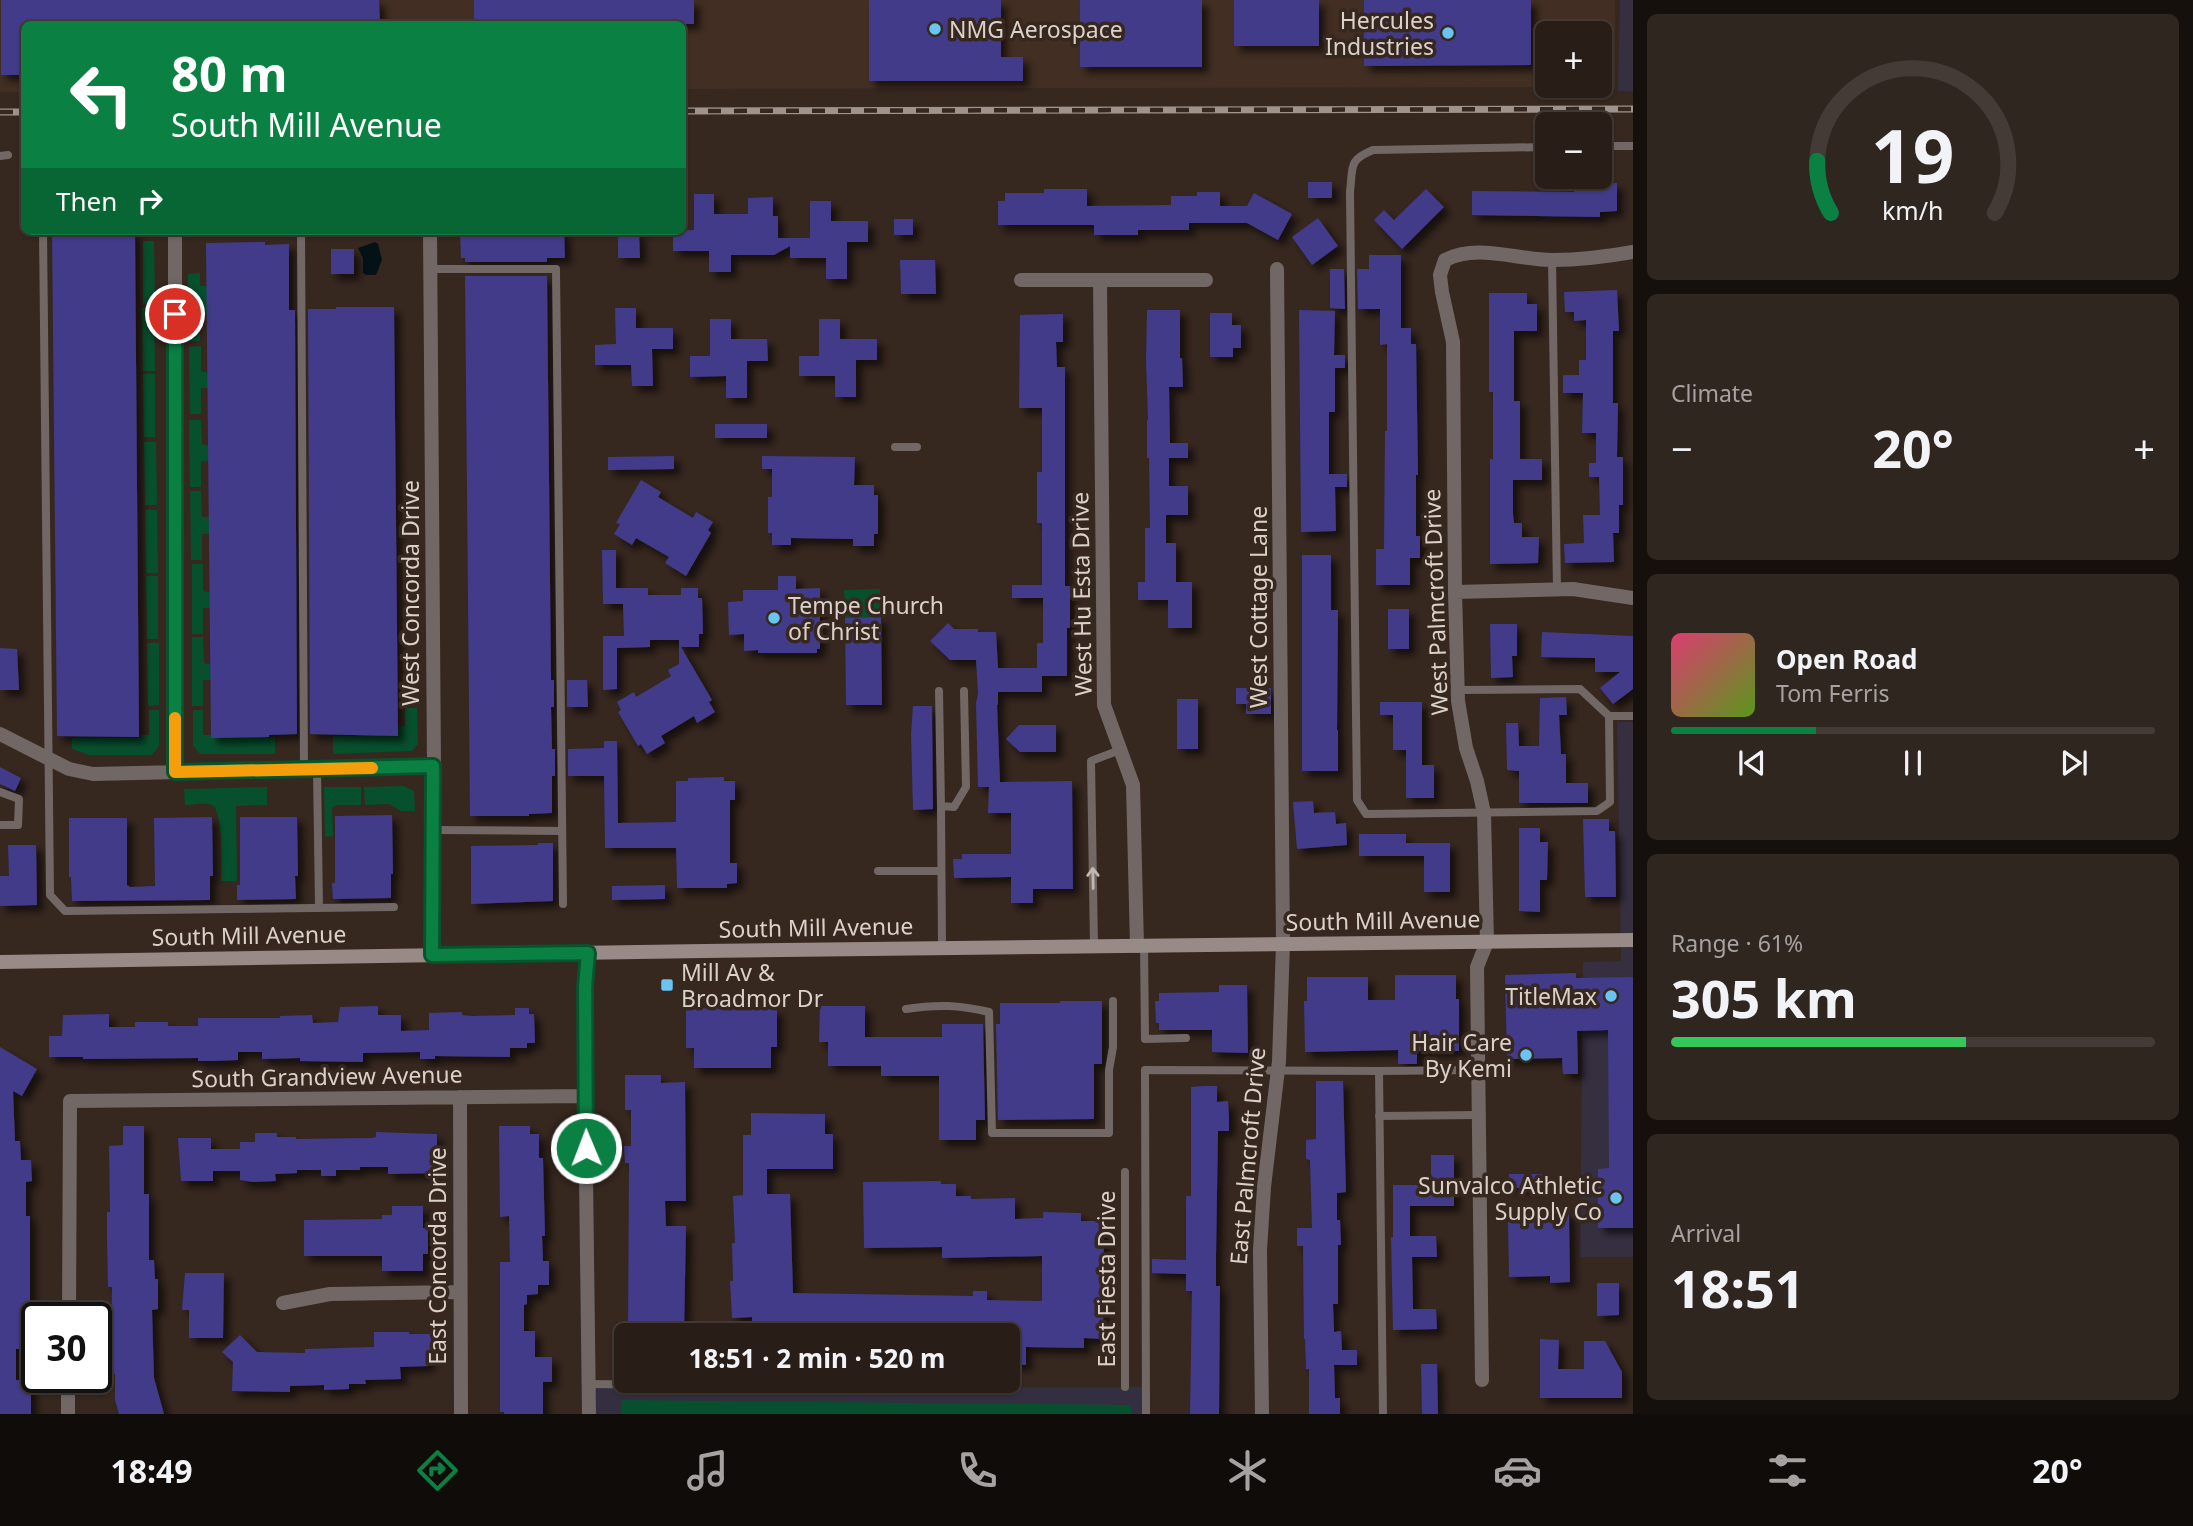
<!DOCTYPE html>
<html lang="en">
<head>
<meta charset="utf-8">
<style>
	:root { --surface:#281d17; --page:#302620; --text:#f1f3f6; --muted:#a5a2a1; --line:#443b36; --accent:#0b8043 }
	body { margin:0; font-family:"Noto Sans",sans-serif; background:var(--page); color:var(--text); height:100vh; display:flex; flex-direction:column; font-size:26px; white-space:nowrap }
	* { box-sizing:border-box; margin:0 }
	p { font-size:23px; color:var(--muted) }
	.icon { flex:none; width:38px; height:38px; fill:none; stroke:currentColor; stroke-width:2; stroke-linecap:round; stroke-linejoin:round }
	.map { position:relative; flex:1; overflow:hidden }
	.drawer { display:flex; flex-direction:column; gap:14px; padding:14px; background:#16100d; width:560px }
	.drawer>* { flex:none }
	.guide { position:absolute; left:21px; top:21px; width:665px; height:214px; border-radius:10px; box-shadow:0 2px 5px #0004,0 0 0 2px var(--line); background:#0b8043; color:#fff; overflow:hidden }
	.controls { position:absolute; left:1535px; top:21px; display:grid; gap:14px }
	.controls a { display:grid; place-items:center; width:77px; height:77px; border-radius:10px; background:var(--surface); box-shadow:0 2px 5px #0004,0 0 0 2px var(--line); font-size:35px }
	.speed { position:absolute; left:21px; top:1302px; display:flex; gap:14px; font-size:35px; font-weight:700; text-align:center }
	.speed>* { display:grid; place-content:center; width:91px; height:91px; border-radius:50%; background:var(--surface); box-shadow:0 2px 5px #0004,0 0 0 2px var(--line); line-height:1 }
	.speed .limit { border:4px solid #111; border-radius:10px; background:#fff; color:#111 }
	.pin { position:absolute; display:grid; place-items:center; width:60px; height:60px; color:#fff; margin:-30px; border:4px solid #fff; border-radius:50%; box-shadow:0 2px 7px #0007 }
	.me { position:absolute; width:77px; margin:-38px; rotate:359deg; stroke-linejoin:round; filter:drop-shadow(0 0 5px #0008) }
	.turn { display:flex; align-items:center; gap:24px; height:147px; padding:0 35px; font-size:32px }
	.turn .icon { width:91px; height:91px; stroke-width:2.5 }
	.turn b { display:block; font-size:49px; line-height:60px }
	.then { display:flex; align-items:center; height:66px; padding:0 35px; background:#0003; gap:14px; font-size:26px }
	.big { font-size:52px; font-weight:700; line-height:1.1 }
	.drawer .widget { flex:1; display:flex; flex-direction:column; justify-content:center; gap:10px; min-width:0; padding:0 24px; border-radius:10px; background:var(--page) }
	.drawer .dial { align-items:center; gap:0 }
	.dial svg { height:182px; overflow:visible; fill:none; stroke:var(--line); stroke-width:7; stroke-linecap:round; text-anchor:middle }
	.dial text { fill:var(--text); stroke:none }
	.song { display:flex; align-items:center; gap:21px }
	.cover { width:84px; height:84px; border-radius:10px; background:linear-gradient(135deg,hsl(340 70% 55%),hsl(90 70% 35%)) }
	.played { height:7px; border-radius:4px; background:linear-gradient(90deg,var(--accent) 30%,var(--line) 30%) }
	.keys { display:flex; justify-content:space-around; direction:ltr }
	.heat { display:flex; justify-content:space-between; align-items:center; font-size:38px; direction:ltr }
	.charge { height:10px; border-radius:5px; background:linear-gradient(90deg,#34c759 61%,var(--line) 0) }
	.trip { position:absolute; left:614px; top:1323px; width:406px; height:70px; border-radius:10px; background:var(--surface); box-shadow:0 2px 5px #0004,0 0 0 2px var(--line); font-weight:700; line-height:70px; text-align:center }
	.menu { display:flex; height:112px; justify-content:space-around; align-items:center; background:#100c09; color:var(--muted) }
	.menu .icon { width:49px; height:49px }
	.menu .selected { color:var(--accent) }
	.menu b { font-size:32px; color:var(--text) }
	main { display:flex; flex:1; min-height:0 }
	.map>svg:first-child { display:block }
</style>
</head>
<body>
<main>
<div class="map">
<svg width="1633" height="1414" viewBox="0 0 1633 1414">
	<defs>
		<filter id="shadow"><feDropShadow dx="6" dy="6" stdDeviation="3.5" flood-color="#0009"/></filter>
	</defs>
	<rect width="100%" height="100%" fill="#36271f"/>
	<path fill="#352f40" d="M1620 0H1633V91H1618Z
		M1617 722H1633V1257H1580L1583 962 1621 961Z"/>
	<path fill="#422e22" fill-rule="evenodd" d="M0 0H1615V87L683 89 682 24H24V92H0ZM1547 33H1600V86H1547Z"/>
	<path fill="#342f40" d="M589 1384 760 1387H1146V1414H589Z"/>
	<path fill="#07502d" d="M143 241H154L155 304H143Z
		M200 273V286H207L271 314 200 315V341H189L188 274Z
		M142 308H154L155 371H143Z
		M201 346V371L271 387 201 388V414H190L189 347Z
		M143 374H155V437H144Z
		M189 420H201L202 444 272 460 201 461V487H190Z
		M144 442H156L157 505H145Z
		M190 491H201L202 517H209L272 533 202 534V560H191Z
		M145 510H157L158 573H146Z
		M192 564H203V591L274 607 203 608V634H192Z
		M146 576H158V639H147Z
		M880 589 881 617 845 618 844 590Z
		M192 637H203L204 663 274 679 203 680V706H192Z
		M147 643H159V705L148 706Z
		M405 708H417L418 744 412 751 333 754V736H397L398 727 405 726Z
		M149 710H159V746L152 755H89L72 749V738H141V735H149Z
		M193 710H203V735H211V738L275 737V754H200L193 746Z
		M404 786 414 791 415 811H401L389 804 365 805 364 787Z
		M267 787V805L236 806 237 881H221C221 868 224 812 212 805 206 802 192 805 185 805L184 789Z
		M324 787H361V805H336L332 808 333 836 325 837Z
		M621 1400 1131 1405V1414H621Z"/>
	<path fill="#031217" d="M375 242 378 244 382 260 376 275H366L363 273V258L358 248Z"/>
	<path fill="#423b8a" filter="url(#shadow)" d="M1 0H379L380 24H24V75H1Z
		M474 0H694V24H474Z
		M869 0H1001V57H1023V81H869Z
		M1080 0H1202V67H1080Z
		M1234 0H1319V46H1234Z
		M1364 0H1531V65L1364 66Z
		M1308 182H1332V198H1308Z
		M1617 183V211L1600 212V217L1472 215V191L1574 192V184Z
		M1044 189H1087V206L1171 205V196H1197V192H1220V206H1247L1254 193 1292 214 1278 240 1247 223H1189V230H1138V235H1094V225H998V201H1005V193H1044Z
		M1426 189 1444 207 1402 249 1374 220 1384 210 1394 220Z
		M694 194H714V214H748V198L773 197V216H778V238H810V201H831V221H868V242H847V279H826V258H790V246L774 255H731V272H709V251H673V231L694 230Z
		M1318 218 1338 246 1312 265 1292 237Z
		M894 219H913V235H894Z
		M52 231H135L139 737 57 736Z
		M460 231H564L565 258H547V262H465V258H461Z
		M618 231H639L640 258H618Z
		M265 242V245L289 244V310H295L297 734 269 735V737L211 738 206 243Z
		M331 249H354V274H331Z
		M1369 255H1401V328H1411V344H1416L1418 475H1416V536H1420V558H1410V585H1376V549H1384L1385 431H1387V344L1380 345V309H1358L1357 269H1369Z
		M900 260H935L936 294H901Z
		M1330 269H1344L1345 309 1330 308Z
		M465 276H547L551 680H554V707H551L552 749H555V776H552V813L529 814V816H470Z
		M1617 290 1619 331H1613V403H1618L1617 457H1623V505H1619V533H1613L1614 562 1565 563 1564 544 1584 543 1583 515H1600L1599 477H1589V463H1596V433H1582L1583 393H1563V375H1579V360H1586V320L1574 321V312H1565L1564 292Z
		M1489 293H1527V304H1537V331H1514V401H1520V459H1542V480H1513V514L1514 523H1522V537H1539L1538 563 1490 564V459H1493V392H1489Z
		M336 307H394L398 736 310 734 308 309H336Z
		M615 308H636V328H673V349H652L653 386H632L631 365H595V345L616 344Z
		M1147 310H1180V358H1182L1183 387H1169L1170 443H1188V458H1169V486H1188V515H1166V543H1176V582H1192V628H1168V600H1138V582H1145V528H1150L1149 458H1147V420H1148L1146 360Z
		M1299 310 1335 311 1334 355H1345V368H1335V412H1329V474H1347V487H1335L1336 531 1301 532Z
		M1210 313H1232V325H1241V348H1233V357H1210Z
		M1063 314V342H1056L1057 367H1065V586H1070V628H1067V676H1042V692H998V705H997L1000 782 1072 781 1073 889H1033V903H1011V877L954 878 953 859H962V854H1011V813H988L989 787H978L976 703 978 694 976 660H950L930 641 948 623 954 629H978V632H996L998 668H1037V643H1043V598H1012V585H1042V523H1037V472H1042V408H1019L1020 315Z
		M710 319H731V339H767L768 361H747V398H726V376L690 377V356H710Z
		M819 319H840V339H877V360H856V397H835V376H799V356H819Z
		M715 424H767V438H715Z
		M674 456V469L608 470V457Z
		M762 456 855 457 854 485H874V495H878V534H874V546H853V539L791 538V545H772V533H768V497H772V469H762Z
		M641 480 661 492 658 497 693 518 696 512 713 522 708 530 711 533 686 576 665 563 669 557 636 538 632 545 614 534 620 524 616 523Z
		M602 550H616V588H648V595H681V588H698V598H702L703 634H699V647H681L712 700 709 702 715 712 697 723 694 716 661 736 665 743 647 754 641 744 638 746 618 712 621 710 617 702 634 692 636 697 671 676 668 670 679 664V640H650V647L617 648V689L603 690V636H624L623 604H603Z
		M1302 555H1331V610H1338L1337 730H1338V771H1302Z
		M778 576H796V589L820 588V649H817V653H758V650L744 651V634L729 635 728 602 743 601V590H778Z
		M1388 609H1409V649H1388Z
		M881 617 882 705H846L845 618Z
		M1490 624H1517V656H1512L1513 677 1491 678Z
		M1542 632 1633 636V689L1613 704 1600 688 1620 672H1595V658L1541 657Z
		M0 648 17 649 19 690H0Z
		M567 680H587L588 707H567Z
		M1236 688H1271V714H1246V704H1236Z
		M1566 697 1567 715H1559L1561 754H1566V783H1588V803H1519V771L1507 770 1506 723H1518L1519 746H1539L1540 698Z
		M1177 699H1198V749H1177Z
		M1380 702H1422V765H1434V798H1406V750H1393V715H1380Z
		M913 706H932L933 809 913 810 911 734Z
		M1019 725H1056V752H1020L1006 739Z
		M604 741H617L618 823 676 822V781H688V778L724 777V781H735V800H730V863H737V883L727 884V888H677L676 848H605L604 776H568V749L604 748Z
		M0 767 21 778 15 791 0 784Z
		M1313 801 1314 813 1335 812 1336 824 1346 823 1347 845 1297 849 1293 802Z
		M392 815 393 874H391V898L333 899 332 883H335V816Z
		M212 817 213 876H210V900L72 901 71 877H69V818H127V885L130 887 155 886 154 818Z
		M240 817H297L298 876H295L296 899 237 900V885H240Z
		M1583 819H1609V831H1615L1616 897H1585Z
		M1519 828H1540V842H1548L1547 880H1540V912L1519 911Z
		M1359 834H1406V843H1450V892H1424V856H1359Z
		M538 843H553V901L471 904V846L538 845Z
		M8 845H36L37 905 0 906V876H9Z
		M665 885V899L612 900V886Z
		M1576 973V978L1633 977V1228H1598V1169L1609 1168 1608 1030 1577 1031 1578 1074H1563L1562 1058 1507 1059 1505 975Z
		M1395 975H1456V999H1459V1051H1417V1064H1398V1050L1305 1052 1304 1001H1307V977H1368V1000H1395Z
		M1219 985H1247L1248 1053 1212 1052V1030H1159V1023H1156L1155 1001H1159V993L1219 992Z
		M1060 1001H1102V1064H1094V1119L998 1120 996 1024H1000V1003H1060Z
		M378 1006V1015H401V1031L429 1030V1013L462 1012V1015L473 1016 515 1015V1008H529V1014H534L535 1043H527V1048H510V1057L435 1056V1059H420V1052L363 1053V1062L300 1061V1058L262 1059V1052H238V1060L214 1061H198V1058L83 1059V1057H49V1036H62L63 1015 109 1014V1027H135V1022H168V1026H198V1018H280V1016L312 1015 313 1023 338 1022 340 1007Z
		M820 1006H865V1037H942V1024H983L985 1120H976V1140H939V1076H881V1066H828V1042H819Z
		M686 1008 777 1009V1047H771V1068H694V1048H686Z
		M0 1047 37 1069 22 1096 13 1091 15 1141H20L21 1160H31L32 1181 26 1182V1216H30V1309H25L26 1349H16V1380H31V1414H0Z
		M625 1075H661V1083L685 1082 686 1201H665L666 1226H686L684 1335H628L629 1163H625L624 1146H631V1110H625Z
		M1316 1081H1343L1346 1192 1337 1193V1220H1340L1341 1245H1338V1304H1333L1334 1332 1341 1331 1342 1350H1357V1365H1334L1335 1398H1340V1414H1309V1369H1306L1305 1339H1304L1303 1246H1297V1228H1312L1310 1160 1306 1159V1140L1316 1139Z
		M1204 1086H1217V1102L1228 1101 1229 1118V1131H1218L1216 1255V1286H1220L1219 1414H1190L1192 1291H1186V1274L1152 1273V1259L1186 1260V1196H1191V1087Z
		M751 1113 825 1114V1134H833V1169H767V1194H790L793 1293 973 1296V1291H987V1300L1042 1301V1256L942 1258V1247L864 1248 863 1182 941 1181V1184H956V1196H971V1199L1015 1198V1219L1043 1218V1212L1081 1213V1221H1104L1103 1339 1084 1338V1348L1026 1347V1365L1008 1364V1335H803V1324L752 1326V1317L732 1318 730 1281H733L732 1243H735L733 1196 743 1195V1135H751Z
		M123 1126H144V1194H149V1260H154L155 1279H158V1309L152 1310 154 1378 164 1414H119L115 1400V1374H111L112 1287H108L107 1238V1212H110L109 1146 123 1145Z
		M499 1126H530V1134H539V1158H543L545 1236H542L543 1261H549V1285H538V1294L527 1295V1304L524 1305V1331H535V1357H552V1382H543V1414H504V1412H500V1262H510L509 1216 500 1217Z
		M376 1132 437 1134V1173L388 1174V1167H360V1170H336V1176H321V1170H297V1173L275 1174 276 1181 253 1182 240 1180V1171H213V1181H181L178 1138H211V1149H240V1142H255V1133H277V1137H296V1139L371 1138 376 1137Z
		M1431 1155H1454V1206H1410V1236H1436L1437 1257H1412L1413 1309H1436L1437 1329 1393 1330 1391 1237H1393V1185H1431Z
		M1509 1174H1542V1188H1509Z
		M392 1206H423V1228H428V1254H423V1271H382V1256H304V1220L382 1219V1215H392Z
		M1550 1212H1569L1570 1282 1550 1283V1276L1509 1277 1508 1222 1550 1221Z
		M185 1273H224L223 1338H189V1310H182Z
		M1597 1283H1619V1315L1597 1316Z
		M374 1332H409V1334H431L432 1359H428V1366L400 1367 401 1379 365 1380 366 1384H349V1389L324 1390V1385L290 1386V1392L232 1391 233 1362 222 1352 240 1335 257 1352 305 1353V1349L374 1347Z
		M1540 1339 1559 1340 1558 1369H1584V1341H1605L1622 1372V1398H1540Z
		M1421 1364H1437L1438 1414H1422Z"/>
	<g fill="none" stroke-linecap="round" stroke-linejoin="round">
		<path stroke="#716866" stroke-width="8" d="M1600 146H1633
			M1547 147 1373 150C1348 160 1353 167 1350 192L1357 800 1366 814 1597 811 1610 802 1609 716
			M0 156 8 155
			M43 231 50 895 65 911 394 907
			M301 231 304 770
			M1552 260 1557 590
			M430 269H556L563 904
			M895 447H917
			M1458 690 1580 689 1609 716H1633
			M939 691 941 806 954 807 966 787 964 691
			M317 769 319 908
			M0 792 19 799 18 825H0
			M941 806 942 948
			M433 830 562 831
			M878 871H940
			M1144 945 1145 1039 1186 1038
			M1094 946 1091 761 1120 750
			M906 1009C938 1004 959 1005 989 1012L992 1133H1109V1070L1113 1047V1001
			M1379 1071 1479 1070
			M1379 1116 1479 1115
			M1125 1172V1387
			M589 1384 672 1385 677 1381
			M1146 1414 1145 1070 1379 1071 1383 1414"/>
		<path stroke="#716866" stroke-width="14" d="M175 231V772
			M430 231 434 766 432 955
			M1021 280H1206
			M1100 280 1104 705 1133 785 1137 946
			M1455 592 1573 589 1633 598
			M0 734 69 769 93 774 434 766
			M588 953 585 987V1096L589 1414
			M460 1097 461 1414
			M283 1303 330 1294 460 1292
			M69 1318 70 1101 585 1096
			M1482 1380 1477 967 1487 942 1484 813 1477 781 1466 748 1458 701 1455 592 1453 342 1442 292 1440 275 1445 260C1477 243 1517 260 1552 260 1579 260 1606 257 1633 252
			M68 1414V1377
			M1262 1414 1260 1250 1264 1187 1279 1061 1283 944 1277 269"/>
		<path stroke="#988a87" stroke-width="14" d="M0 962 704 951 1633 940"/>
		<g stroke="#9e938d" stroke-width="7">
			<path id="rail" d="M682 111 1633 109
				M0 112H24"/>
		</g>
		<use href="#rail" stroke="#36271f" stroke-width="4.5" stroke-dasharray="13" stroke-linecap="butt"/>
	</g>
	<defs><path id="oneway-shaft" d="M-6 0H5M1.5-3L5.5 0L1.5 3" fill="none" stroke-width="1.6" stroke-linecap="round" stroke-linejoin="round" transform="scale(1.75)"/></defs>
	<use stroke="#c0b7b2" href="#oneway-shaft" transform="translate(1093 878) rotate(-91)"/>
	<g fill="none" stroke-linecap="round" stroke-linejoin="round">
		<g stroke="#07532c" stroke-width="18">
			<path id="route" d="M175 314V772L433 766 432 955 588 953 585 987 586 1148"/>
		</g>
		<use href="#route" stroke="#0b8043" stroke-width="12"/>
		<path stroke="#f59e0b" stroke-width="12" d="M175 718V772L372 768"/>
	</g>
	<g fill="#6bc3f2" stroke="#36271f" stroke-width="2.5">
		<circle cx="935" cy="29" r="7"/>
		<circle cx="1448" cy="33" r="7"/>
		<circle cx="774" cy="618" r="7"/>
		<rect x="660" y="978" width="14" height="14" rx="3.5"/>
		<circle cx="1611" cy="996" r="7"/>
		<circle cx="1526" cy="1055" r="7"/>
		<circle cx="1616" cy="1198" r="7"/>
	</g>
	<g text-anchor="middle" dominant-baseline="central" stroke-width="7" stroke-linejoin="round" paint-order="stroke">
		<g font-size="23" fill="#dad1cb" stroke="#36271f" text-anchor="end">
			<text x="1434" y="20">Hercules<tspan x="1434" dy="26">Industries</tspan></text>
			<text x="949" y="29" text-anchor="start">NMG Aerospace</text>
			<text x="788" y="605" text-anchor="start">Tempe Church<tspan x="788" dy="26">of Christ</tspan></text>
			<text x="681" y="972" text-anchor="start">Mill Av &amp;<tspan x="681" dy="26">Broadmor Dr</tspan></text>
			<text x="1597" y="996">TitleMax</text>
			<text x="1512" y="1042">Hair Care<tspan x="1512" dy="26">By Kemi</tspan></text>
			<text x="1602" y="1185">Sunvalco Athletic<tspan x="1602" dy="26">Supply Co</tspan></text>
		</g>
		<g font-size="23" fill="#dad1cb" stroke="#36271f">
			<text transform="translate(410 593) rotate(-90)">West Concorda Drive</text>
			<text transform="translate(1081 594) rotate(-91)">West Hu Esta Drive</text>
			<text transform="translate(1435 602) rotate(-92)">West Palmcroft Drive</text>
			<text transform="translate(1258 607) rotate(-90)">West Cottage Lane</text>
			<text transform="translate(1383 920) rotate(-1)">South Mill Avenue</text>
			<text transform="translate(816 927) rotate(-1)">South Mill Avenue</text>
			<text transform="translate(249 935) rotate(-1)">South Mill Avenue</text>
			<text transform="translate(327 1076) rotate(-1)">South Grandview Avenue</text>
			<text transform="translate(1247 1156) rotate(-85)">East Palmcroft Drive</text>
			<text transform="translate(437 1256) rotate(-90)">East Concorda Drive</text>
			<text transform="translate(1106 1279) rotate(-90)">East Fiesta Drive</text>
		</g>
	</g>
</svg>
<div class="controls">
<a>+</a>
<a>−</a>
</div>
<div class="speed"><div class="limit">30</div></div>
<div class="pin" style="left:175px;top:314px;background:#d93025"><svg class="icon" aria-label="arrive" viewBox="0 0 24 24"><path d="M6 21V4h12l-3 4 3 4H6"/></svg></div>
<svg class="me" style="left:586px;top:1148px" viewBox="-20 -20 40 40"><circle r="17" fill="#0b8043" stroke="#fff" stroke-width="3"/><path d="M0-11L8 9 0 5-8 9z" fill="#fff"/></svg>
<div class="trip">18:51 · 2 min · 520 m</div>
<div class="guide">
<div class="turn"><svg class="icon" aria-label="left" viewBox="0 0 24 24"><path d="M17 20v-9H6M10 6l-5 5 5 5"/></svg><div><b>80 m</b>South Mill Avenue</div></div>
<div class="then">Then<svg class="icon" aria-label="right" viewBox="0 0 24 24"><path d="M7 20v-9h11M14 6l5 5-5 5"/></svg></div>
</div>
</div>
<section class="drawer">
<div class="widget dial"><svg viewBox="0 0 100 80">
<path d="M14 69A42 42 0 1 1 86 69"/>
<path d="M14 69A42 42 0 0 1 8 46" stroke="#0b8043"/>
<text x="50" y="56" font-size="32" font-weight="700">19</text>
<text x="50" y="72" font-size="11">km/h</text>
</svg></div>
<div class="widget"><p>Climate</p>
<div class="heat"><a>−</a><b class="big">20°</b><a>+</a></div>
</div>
<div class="widget">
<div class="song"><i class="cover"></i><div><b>Open Road</b><p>Tom Ferris</p></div></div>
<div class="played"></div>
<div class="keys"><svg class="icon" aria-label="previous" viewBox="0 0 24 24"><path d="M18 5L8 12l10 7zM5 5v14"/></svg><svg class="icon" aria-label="pause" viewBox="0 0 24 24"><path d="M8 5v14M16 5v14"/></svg><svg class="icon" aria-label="next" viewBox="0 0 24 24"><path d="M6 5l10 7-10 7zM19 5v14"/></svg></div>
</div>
<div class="widget"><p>Range · 61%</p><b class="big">305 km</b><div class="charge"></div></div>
<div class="widget"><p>Arrival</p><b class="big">18:51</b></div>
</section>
</main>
<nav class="menu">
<b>18:49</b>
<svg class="icon selected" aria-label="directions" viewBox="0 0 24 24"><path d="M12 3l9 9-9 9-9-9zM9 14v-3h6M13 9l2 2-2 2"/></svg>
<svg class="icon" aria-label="music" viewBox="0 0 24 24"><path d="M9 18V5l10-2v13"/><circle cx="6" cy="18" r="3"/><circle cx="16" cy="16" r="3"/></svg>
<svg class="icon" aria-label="phone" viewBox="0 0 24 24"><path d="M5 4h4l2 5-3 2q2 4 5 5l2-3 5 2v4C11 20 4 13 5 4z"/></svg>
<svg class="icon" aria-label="climate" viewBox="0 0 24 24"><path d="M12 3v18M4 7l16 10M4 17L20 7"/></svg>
<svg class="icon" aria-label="car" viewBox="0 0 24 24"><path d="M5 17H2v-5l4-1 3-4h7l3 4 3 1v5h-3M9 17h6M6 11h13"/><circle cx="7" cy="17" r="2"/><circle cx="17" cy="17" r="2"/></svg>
<svg class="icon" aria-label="filters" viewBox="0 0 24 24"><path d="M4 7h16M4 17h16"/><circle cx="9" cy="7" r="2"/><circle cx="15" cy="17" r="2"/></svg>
<b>20°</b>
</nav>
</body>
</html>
